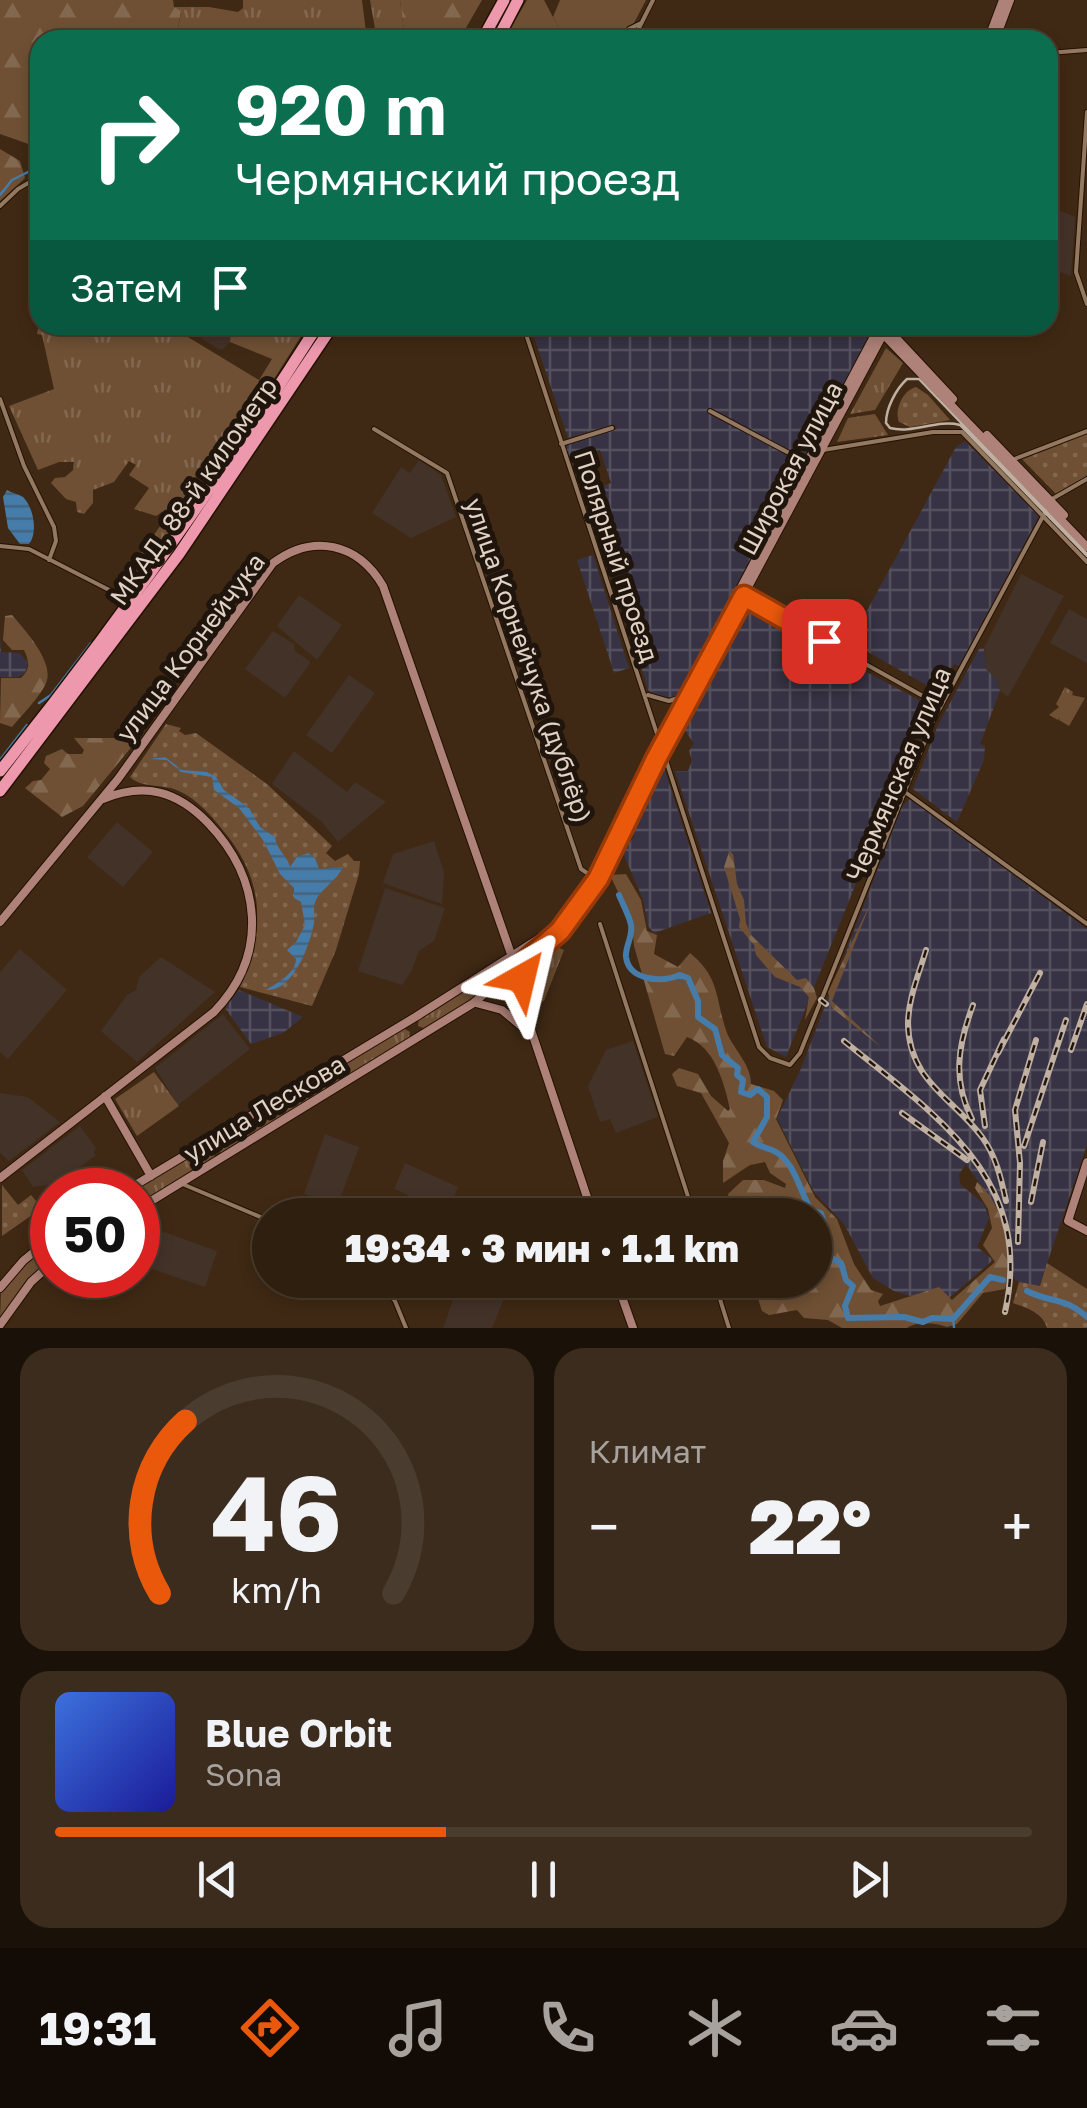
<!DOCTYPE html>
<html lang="ru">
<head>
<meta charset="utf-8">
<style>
	:root { --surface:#2f1f0f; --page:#3b2c1d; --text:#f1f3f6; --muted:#a7a29e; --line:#4a3d2f; --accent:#ea580c }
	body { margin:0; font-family:"Golos Text",sans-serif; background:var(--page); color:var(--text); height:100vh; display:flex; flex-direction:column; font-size:38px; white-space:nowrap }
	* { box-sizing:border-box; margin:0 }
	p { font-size:32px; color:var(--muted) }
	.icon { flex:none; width:55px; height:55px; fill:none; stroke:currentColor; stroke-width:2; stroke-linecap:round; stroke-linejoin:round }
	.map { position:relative; height:1328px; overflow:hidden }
	.drawer { display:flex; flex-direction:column; gap:20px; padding:20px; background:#1a1108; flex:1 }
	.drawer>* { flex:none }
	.banner { position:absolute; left:30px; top:30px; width:1028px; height:305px; border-radius:30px; box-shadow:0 5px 15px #0003,0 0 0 2px var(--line); background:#0b6e4f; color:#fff; overflow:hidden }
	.speed { position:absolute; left:30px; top:1168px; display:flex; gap:20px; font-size:50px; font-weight:700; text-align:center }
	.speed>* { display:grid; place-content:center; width:130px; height:130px; border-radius:50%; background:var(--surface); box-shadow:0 5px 15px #0003,0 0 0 2px var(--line); line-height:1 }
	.speed .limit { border:15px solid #d22; background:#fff; color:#111 }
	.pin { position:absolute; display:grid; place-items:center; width:85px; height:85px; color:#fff; margin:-42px; border-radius:20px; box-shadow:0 5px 15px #0006 }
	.me { position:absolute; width:110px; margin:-55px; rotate:37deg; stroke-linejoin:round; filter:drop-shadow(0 0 8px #0008) }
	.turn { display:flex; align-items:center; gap:35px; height:210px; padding:0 40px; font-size:45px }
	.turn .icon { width:130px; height:130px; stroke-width:2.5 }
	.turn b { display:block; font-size:70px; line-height:85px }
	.then { display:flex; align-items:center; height:95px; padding:0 40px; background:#0003; gap:20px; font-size:38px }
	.big { font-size:75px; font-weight:800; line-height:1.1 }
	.drawer .card { flex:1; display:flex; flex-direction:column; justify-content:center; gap:15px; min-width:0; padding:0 35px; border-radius:30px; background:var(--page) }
	.drawer .dial { align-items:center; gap:0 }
	.dial svg { height:260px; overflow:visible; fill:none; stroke:var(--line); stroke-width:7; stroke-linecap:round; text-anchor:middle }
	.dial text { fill:var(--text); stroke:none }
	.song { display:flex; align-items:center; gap:30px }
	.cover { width:120px; height:120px; border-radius:15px; background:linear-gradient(135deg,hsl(220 70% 55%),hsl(240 70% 35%)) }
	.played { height:10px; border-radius:5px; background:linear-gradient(90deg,var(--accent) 40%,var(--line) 40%) }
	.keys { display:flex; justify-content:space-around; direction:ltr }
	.heat { display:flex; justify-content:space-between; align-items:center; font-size:55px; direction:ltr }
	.drawer .tiles { flex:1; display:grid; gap:20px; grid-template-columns:1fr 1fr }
	.card:last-child { grid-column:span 2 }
	.trip { position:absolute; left:252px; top:1198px; width:580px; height:100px; border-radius:50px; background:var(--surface); box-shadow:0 5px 15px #0003,0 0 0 2px var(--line); font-weight:800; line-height:100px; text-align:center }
	.tabs { display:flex; height:160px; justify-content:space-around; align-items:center; background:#130c06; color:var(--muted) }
	.tabs .icon { width:70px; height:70px }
	.tabs .active { color:var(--accent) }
	.tabs b { font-size:45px; color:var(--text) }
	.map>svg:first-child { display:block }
</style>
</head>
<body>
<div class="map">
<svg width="1087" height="1328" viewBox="0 0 1087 1328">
	<defs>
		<pattern id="industrial-grid" width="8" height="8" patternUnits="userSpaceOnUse" patternTransform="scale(2.5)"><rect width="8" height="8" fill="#383344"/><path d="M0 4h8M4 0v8" fill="none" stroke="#54505e"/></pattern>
		<pattern id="grass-tufts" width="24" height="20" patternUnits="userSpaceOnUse" patternTransform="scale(2.5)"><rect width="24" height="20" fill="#6f5034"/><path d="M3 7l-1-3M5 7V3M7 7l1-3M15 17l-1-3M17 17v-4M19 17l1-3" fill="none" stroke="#836850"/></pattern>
		<pattern id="forest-firs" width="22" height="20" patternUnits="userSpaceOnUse" patternTransform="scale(2.5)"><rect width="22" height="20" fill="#6f5034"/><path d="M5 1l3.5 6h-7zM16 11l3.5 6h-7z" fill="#836850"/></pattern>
		<pattern id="park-dots" width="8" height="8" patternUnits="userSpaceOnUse" patternTransform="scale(2.5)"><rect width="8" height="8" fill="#6f5034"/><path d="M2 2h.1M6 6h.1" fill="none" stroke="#836850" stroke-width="1.8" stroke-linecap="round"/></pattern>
		<pattern id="water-rules" width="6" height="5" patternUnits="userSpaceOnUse" patternTransform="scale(2.5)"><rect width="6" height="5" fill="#467ca9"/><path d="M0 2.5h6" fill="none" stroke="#45647d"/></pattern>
	</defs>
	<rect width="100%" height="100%" fill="#3f2914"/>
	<path fill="url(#industrial-grid)" d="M530 325H871L873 330 683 688 674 698 656 696 648 690 587 491 611 483 600 450 569 456 565 446 617 429 614 424 568 438Z
		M965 441 1039 516 959 666 954 664 937 691 850 642 956 447Z
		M593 555 629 668 614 673 577 560Z
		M750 609 928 705 786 1057 767 1047 675 771H688L692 761 689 751 694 744 682 726Z
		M0 633 1 652 19 653 28 662 25 673 18 677H0Z
		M984 648 986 668 997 680 1000 691 980 744 985 746 984 760 957 822 913 789 938 725 979 649Z
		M663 765 711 913 654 933 648 926 643 899 622 851 634 837 631 828 656 770Z
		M910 799 1087 929V1145L1039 1287 1019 1282 1009 1275V1248L1002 1216 966 1164 959 1174 960 1184 984 1204 989 1218 977 1247 993 1260 948 1299 917 1298 894 1291 873 1278 844 1224 814 1192 777 1118 800 1071 902 806Z
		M239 990 303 1017 283 1033 251 1044 225 1008Z"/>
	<path fill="#433228" d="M1048 206 1075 217 1071 276 1048 268Z
		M181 325H232L230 342 222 350 217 348Z
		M419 460 441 475 456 517 411 538 372 513 401 467 410 473Z
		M1021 574 1064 596 1008 697 1000 691 997 680 986 669 984 648Z
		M299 595 342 625 317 660 277 626Z
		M1069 609 1087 619V663L1050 643Z
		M273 631 294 644 295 651 311 662 285 698 245 669Z
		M349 675 375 693 332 753 306 735Z
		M294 751 347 792 355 782 386 802 338 842 322 822 272 784Z
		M117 822 153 852 123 887 87 857Z
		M434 841 444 872 442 904 383 883 393 854Z
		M385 888 445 908 434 941 419 951 412 970 402 985 358 971Z
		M20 949 67 990 8 1059 0 1052V972Z
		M161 957 215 992 137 1062 101 1031 127 995 136 990 139 977Z
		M223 1014 250 1049 178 1105 155 1068Z
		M633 1041 658 1117 616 1133 610 1119 600 1122 588 1086 606 1050Z
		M0 1093 28 1097 60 1122 9 1161 0 1153Z
		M80 1126 96 1148 94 1152 96 1155 60 1183 33 1187 22 1170Z
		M325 1134 359 1147 339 1202 333 1205 304 1194Z
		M405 1163 458 1187 447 1215H401L408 1195 394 1189Z
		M164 1232 217 1251 205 1287 149 1268 160 1234Z
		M460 1280H499L510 1284 492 1328H443Z"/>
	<path fill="url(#grass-tufts)" d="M243 0H362L367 40H253L255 33 243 28 229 37 230 40H176L181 12 174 7H209L238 12 243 8Z
		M370 0H400L405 40H377Z
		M40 318V325H168L259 380 272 359 230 342 232 325H308L264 395 127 592 115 590 168 515 162 512 156 516 134 509 149 488 129 475 136 465 129 461 114 482 93 490V503L84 514 77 512 76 502 66 499 51 483 55 478 65 477 73 470 74 462H59L38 470 9 406 54 389 42 335 37 334Z
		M886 348 903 363 875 410 850 414Z
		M875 414 888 435 837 442 848 418Z
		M1065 687 1073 692 1072 695 1085 698 1069 726 1059 720 1060 717 1058 720 1049 715 1059 707 1056 704Z
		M552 945 564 950 544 1001 529 1005 528 973Z
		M511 960 515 965 482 993 426 1029 418 1026 419 1016Z
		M403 1028 410 1032 409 1039 221 1154 214 1141Z
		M154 1072 179 1106 137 1136 115 1099Z
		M208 1145 215 1150 214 1159 138 1205 137 1190 142 1185Z
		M52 1241V1259L28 1280 0 1319 1 1293 18 1270Z"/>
	<path fill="url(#forest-firs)" d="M0 0H173L174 7 181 11 176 40H40V148L0 134Z
		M400 0H482L459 40H405Z
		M527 0H544L565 40H504Z
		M0 149 20 161 25 178 0 201Z
		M12 615C25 630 55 663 46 683 40 697 22 715 12 727L0 723 1 678H21C31 669 29 661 24 650H12L3 640 5 616Z
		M74 738H125L134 744 83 806 62 817 25 788 33 781 41 780 50 769 44 763 46 756 62 749 68 754H82L84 750Z
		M729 852 733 854 737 884 744 900 746 923 751 935 797 980 806 978 814 988 817 998 805 1020 809 997 800 987 775 977 756 955 754 945 739 927 740 919 724 867Z
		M626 874 641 900 647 931 657 935 654 954 678 967 690 953C721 978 715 1000 727 1033 734 1050 751 1064 751 1084L774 1091 783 1100 776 1119 815 1197 837 1219 854 1264 871 1290 883 1294 878 1301 880 1306 939 1287 952 1300 995 1262 983 1245 992 1228 988 1209 975 1188 977 1182C1005 1206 1014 1253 1005 1289L983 1293 957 1324 947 1327C936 1323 917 1321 907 1328H842L828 1320 804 1318 797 1310 769 1315 762 1311 752 1280H815V1215H732L728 1194 743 1180H764L785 1188 786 1184 770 1173 765 1162 750 1165 723 1183V1161L729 1143 701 1093 677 1086 672 1074 679 1068 698 1074 711 1096 728 1111 730 1109C724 1083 715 1047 687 1037L674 1056 665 1054 634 946 632 922 610 875Z
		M871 902 832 1001 881 1047 832 1008 828 992Z"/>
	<path fill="url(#park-dots)" d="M916 387 928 395 950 420 910 427 899 422C894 410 903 390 916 387Z
		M1087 432V478L1056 494 1022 459V456Z
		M166 724 181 728 179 731 185 735 196 733 267 784 332 846 326 853 335 861 348 854 354 861H360L359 874 336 950 312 1006 240 987C266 928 265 879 221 828 210 814 197 800 181 792 165 783 142 789 130 777Z
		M2 1185 18 1205 31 1195 42 1208 2 1236Z
		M1047 1263 1087 1289V1328H1047C1043 1313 1027 1308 1013 1303L1019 1282 1040 1286Z"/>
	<path fill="#6f5034" d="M560 0H646L634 23 629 26 625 40H565L553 17Z"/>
	<path fill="url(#water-rules)" d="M7 490C12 493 18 494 23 497 34 508 38 533 29 544H20L8 528 3 497Z
		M165 757 182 770 207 772 216 777 224 790 249 808 260 827 275 837C277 851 287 855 290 867L297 857 308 853 315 858 319 869 343 867C337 880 324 887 317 898 312 906 315 915 314 923 310 945 293 992 266 990 277 983 296 973 296 959L287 950 296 942 305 925 301 902 294 898V888L280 874 263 840 239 808 214 790 212 777 181 772 167 760 150 759Z"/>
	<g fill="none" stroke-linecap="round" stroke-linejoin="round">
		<path stroke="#467ca9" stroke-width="2.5" d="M0 195 12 180 40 166
			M39 703 51 695 91 643
			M0 760 27 725
			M953 1319 954 1327"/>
		<path stroke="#467ca9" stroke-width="6" d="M619 895C623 905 629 915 631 925 633 937 625 946 626 957 629 981 663 983 680 975L688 978 698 1001V1017L715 1029 722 1055 738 1068 737 1075 743 1080 741 1092 750 1095 758 1089 767 1097V1117L753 1142C760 1147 769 1148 776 1152 795 1163 800 1192 811 1210L821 1213 828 1236 822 1250 827 1256 841 1263 846 1280 853 1286 845 1306 848 1318 904 1317 923 1322 932 1318 953 1319 990 1277 1003 1280
			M1027 1291C1050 1303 1063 1296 1087 1317"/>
		<g stroke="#251100" stroke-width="6">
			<path id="street" d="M641 23 629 29 630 35 636 34 653 0
				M1048 53 1087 50
				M1087 112 1076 272 1087 304
				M0 206 18 189 40 176
				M523 325 658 737
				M0 399 24 466 54 527 56 541 49 560
				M710 411 806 462
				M374 429 447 473 581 869 593 877
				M561 444 612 428
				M823 450 933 432H962L1087 562
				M1012 460 1087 431
				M1052 499 1087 479
				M0 546 29 549 119 595
				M742 595 939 705
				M648 695 669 701 681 697
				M663 751 759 1047 770 1058 790 1065 800 1053 933 721 1048 507
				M905 792 1087 924
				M600 924 694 1215
				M180 1183 270 1221
				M379 1280 395 1301 406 1328
				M714 1280 729 1328"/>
		</g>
		<g stroke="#251100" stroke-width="10">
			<path id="secondary" d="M988 40 1003 0
				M995 40 1010 0
				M884 325 953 399
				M883 334 1087 547
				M987 435 1064 515
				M648 763 880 325
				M0 922 118 779 273 563C313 533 358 543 383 586L512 957
				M519 962 522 1003 593 1215
				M476 1003 502 1010 528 1032
				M105 1096 151 1176
				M1087 1162 1068 1221 1087 1231
				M0 1178 214 1012C270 954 261 878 208 823 177 791 145 782 103 799
				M127 1190 417 1016 557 927
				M138 1209 472 1004 549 941 570 919 614 851 656 759 888 325
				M616 1280 633 1328
				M0 1288 23 1261 52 1237
				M0 1325 31 1282 52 1263"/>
		</g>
		<g stroke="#251100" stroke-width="14">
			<path id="highway" d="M482 40 504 0
				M497 40 518 0
				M0 771C115 628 220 479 318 325
				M0 791 179 554 333 325"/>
		</g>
		<use href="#street" stroke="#937962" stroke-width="4"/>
		<use href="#secondary" stroke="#ae8278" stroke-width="8"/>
		<use href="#highway" stroke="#ed98ad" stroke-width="11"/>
		<path stroke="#c0b0a2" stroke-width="2.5" d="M1087 554 919 379H907C896 389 886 408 886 423L890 428C913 434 937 419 960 425L1087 556"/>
		<g stroke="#c0b0a2" stroke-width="6">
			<path id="rail" d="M926 950C919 974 908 999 908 1024 909 1081 953 1098 982 1137 996 1156 1001 1178 1006 1201
				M821 1000 826 1004
				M844 1041C935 1115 1035 1178 1005 1312
				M1071 1050 1087 1004
				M998 1053 1040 973
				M902 1113 967 1160
				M972 1119C952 1080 958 1045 973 1005
				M985 1126 980 1090 1004 1039
				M1024 1146 1066 1020
				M1031 1202 1043 1142
				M1018 1242 1020 1163 1015 1110 1036 1040"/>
		</g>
		<use href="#rail" stroke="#1f150c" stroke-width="2.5" stroke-dasharray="8" stroke-linecap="butt"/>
	</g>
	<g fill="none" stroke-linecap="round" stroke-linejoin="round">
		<g stroke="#983908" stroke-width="25">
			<path id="route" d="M522 978 521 965 560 931 598 879 656 759 744 596 824 641"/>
		</g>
		<use href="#route" stroke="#ea580c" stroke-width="18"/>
	</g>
	<g text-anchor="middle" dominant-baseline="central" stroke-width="10" stroke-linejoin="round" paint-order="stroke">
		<g font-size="25" fill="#e0d2c5" stroke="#1f150c">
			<text transform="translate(790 468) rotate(-62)">Широкая улица</text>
			<text transform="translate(193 491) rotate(-55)">МКАД, 88-й километр</text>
			<text transform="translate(617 556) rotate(72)">Полярный проезд</text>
			<text transform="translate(190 647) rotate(-53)">улица Корнейчука</text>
			<text transform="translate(529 660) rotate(71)">улица Корнейчука (дублёр)</text>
			<text transform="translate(898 774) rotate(-67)">Чермянская улица</text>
			<text transform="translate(264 1108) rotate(-31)">улица Лескова</text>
		</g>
	</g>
</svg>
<div class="speed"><div class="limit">50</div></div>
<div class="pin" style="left:824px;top:641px;background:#d93025"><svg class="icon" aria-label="arrive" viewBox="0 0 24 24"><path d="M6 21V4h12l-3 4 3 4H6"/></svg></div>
<svg class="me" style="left:522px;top:978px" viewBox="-20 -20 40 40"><path d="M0-17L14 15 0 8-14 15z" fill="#ea580c" stroke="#fff" stroke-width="4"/></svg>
<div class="trip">19:34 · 3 мин · 1.1 km</div>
<div class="banner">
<div class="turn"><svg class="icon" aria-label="right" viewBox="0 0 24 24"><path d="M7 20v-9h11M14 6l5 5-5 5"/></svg><div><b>920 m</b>Чермянский проезд</div></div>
<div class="then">Затем<svg class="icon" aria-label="arrive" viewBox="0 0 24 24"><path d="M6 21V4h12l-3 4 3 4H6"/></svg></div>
</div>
</div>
<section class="drawer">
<div class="tiles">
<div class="card dial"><svg viewBox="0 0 100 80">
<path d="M14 69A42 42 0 1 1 86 69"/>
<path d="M14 69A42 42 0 0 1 22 16" stroke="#ea580c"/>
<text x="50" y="56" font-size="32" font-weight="700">46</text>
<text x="50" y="72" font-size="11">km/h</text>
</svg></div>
<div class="card"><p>Климат</p>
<div class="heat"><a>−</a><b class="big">22°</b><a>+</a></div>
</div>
<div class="card">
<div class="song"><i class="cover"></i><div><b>Blue Orbit</b><p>Sona</p></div></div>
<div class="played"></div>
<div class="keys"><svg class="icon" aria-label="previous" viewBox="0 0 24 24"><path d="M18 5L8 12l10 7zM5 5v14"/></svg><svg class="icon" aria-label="pause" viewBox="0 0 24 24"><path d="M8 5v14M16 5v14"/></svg><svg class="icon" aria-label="next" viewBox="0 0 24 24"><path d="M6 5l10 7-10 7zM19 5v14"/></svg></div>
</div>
</div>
</section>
<nav class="tabs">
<b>19:31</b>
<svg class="icon active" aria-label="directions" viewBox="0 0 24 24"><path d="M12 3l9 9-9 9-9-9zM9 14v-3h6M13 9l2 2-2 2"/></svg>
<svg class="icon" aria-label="music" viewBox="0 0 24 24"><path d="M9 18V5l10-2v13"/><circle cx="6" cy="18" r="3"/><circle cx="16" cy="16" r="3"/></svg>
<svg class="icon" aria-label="phone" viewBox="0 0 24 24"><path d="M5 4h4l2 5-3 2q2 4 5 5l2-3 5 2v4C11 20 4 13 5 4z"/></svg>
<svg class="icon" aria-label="climate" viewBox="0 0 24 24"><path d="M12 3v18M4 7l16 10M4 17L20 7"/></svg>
<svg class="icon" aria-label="car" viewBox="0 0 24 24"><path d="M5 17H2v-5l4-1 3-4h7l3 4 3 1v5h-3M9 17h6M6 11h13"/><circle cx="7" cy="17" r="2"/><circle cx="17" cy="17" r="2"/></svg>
<svg class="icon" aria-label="filters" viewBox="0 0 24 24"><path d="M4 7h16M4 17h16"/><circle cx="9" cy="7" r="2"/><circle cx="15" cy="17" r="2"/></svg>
</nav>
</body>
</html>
